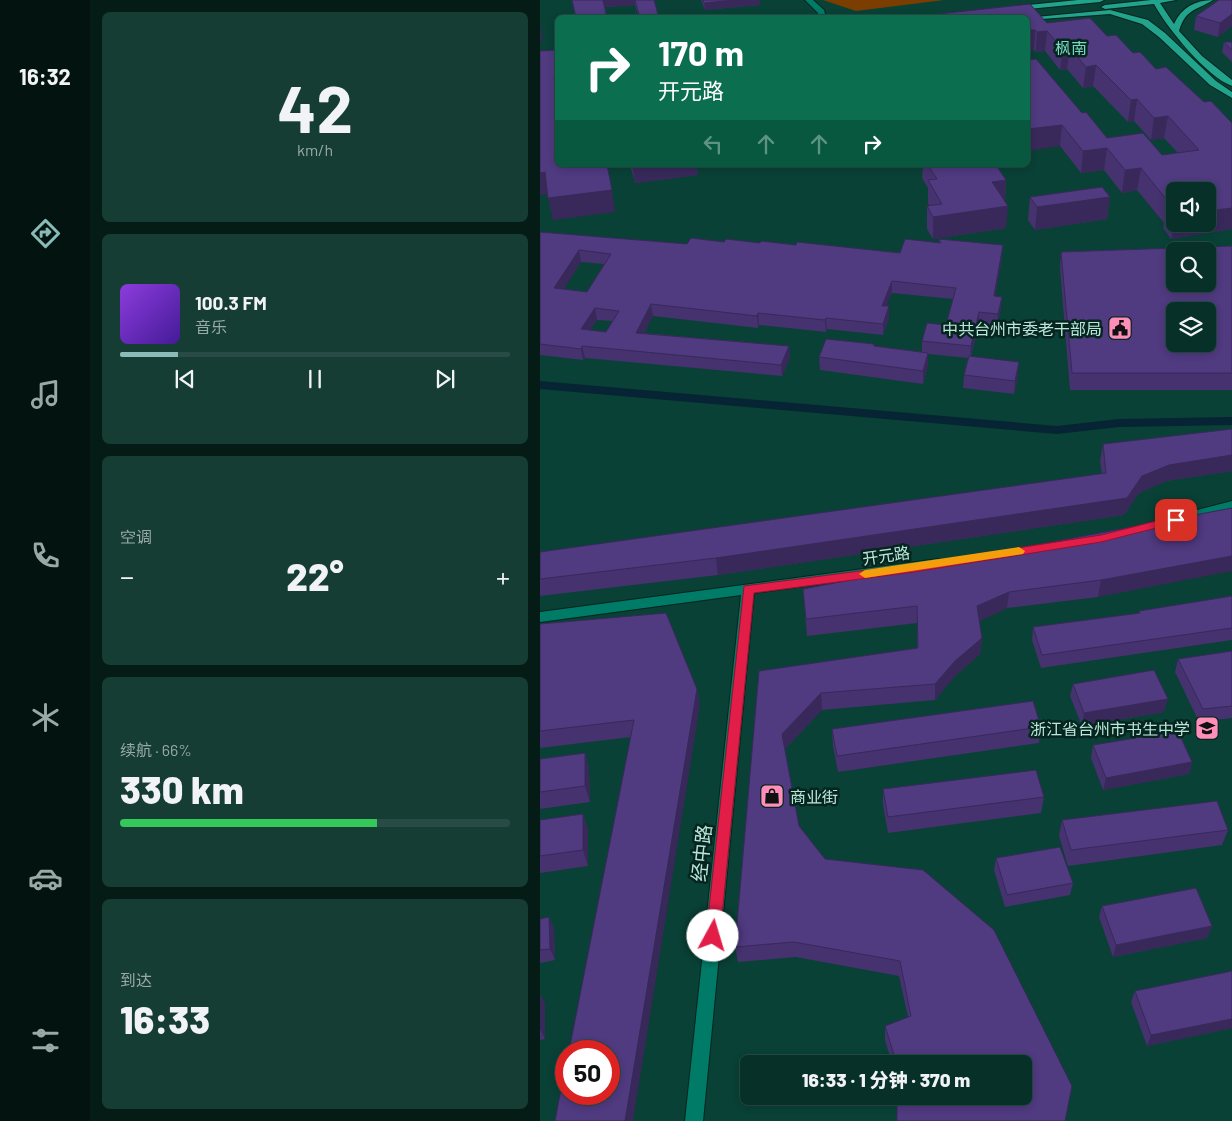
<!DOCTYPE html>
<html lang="zh">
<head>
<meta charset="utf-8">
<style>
	:root { --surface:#073128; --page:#153d34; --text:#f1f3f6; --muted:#98a9a8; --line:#284c45; --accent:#8bbbb9 }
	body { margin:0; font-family:Barlow,"Noto Sans SC",sans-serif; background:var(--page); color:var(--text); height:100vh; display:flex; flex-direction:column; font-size:19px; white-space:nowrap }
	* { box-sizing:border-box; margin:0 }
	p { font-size:16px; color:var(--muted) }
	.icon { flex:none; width:28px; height:28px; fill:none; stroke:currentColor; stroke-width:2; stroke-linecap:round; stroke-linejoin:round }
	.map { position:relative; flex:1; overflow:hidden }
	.drawer { display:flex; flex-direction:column; gap:12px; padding:12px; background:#041b16; width:450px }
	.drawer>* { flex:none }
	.hud { position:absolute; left:15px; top:15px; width:475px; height:152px; border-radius:8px; box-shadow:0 2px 8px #0003,0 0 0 1px var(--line); background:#0b6e4f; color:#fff; overflow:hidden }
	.tools { position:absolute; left:626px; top:182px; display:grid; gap:10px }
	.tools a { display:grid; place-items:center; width:50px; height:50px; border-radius:8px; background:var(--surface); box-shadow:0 2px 8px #0003,0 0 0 1px var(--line); font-size:25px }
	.speed { position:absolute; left:15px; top:1040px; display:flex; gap:10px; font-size:25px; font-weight:700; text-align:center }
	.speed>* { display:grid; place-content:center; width:65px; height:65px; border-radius:50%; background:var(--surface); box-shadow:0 2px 8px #0003,0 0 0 1px var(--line); line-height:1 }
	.speed .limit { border:8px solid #d22; background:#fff; color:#111 }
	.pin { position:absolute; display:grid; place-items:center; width:42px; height:42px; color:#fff; margin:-21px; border-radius:10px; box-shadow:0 2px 8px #0006 }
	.me { position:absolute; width:55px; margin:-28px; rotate:6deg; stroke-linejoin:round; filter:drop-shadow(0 0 4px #0008) }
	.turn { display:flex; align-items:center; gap:18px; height:105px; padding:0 20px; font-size:22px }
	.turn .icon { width:65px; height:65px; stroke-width:2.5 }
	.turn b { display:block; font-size:35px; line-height:42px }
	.lanes { display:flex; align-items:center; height:48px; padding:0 20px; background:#0003; justify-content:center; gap:25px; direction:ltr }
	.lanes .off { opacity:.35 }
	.big { font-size:38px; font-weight:800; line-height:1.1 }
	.drawer .tile { flex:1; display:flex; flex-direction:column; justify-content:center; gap:8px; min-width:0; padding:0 18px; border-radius:8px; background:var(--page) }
	.drawer .dial { align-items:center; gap:0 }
	.dial b { font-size:65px; line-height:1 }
	.song { display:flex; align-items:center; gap:15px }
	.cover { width:60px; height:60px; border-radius:8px; background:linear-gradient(135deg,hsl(270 70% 55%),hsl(260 70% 35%)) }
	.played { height:5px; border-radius:2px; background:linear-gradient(90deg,var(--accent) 15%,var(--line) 15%) }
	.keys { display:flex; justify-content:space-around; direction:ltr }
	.heat { display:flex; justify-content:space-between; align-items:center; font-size:28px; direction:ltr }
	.charge { height:8px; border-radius:4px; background:linear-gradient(90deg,#34c759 66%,var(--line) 0) }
	.trip { position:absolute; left:200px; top:1055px; width:292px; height:50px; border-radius:8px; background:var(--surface); box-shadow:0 2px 8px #0003,0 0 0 1px var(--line); font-weight:800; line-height:50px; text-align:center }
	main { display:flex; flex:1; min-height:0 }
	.menu { display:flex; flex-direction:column; width:90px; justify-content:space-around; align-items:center; background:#031410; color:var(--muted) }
	.menu .icon { width:35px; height:35px }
	.menu .current { color:var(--accent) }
	.menu b { font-size:22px; color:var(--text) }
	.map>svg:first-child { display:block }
</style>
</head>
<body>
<main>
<nav class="menu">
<b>16:32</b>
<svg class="icon current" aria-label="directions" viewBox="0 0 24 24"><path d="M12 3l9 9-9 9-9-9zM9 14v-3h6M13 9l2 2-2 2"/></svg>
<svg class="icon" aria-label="music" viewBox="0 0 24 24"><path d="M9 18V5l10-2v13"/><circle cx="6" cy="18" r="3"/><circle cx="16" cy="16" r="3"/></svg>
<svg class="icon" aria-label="phone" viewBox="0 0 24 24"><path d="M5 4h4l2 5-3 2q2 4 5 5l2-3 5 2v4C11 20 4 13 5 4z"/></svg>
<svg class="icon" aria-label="climate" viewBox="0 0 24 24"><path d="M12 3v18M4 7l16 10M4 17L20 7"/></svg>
<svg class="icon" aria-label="car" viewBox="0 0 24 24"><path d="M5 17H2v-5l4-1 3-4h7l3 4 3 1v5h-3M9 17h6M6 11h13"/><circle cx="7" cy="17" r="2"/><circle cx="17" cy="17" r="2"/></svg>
<svg class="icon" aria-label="filters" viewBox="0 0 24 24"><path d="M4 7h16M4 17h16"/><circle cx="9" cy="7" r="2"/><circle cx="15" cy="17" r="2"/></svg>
</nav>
<section class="drawer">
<div class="tile dial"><b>42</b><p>km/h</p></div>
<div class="tile">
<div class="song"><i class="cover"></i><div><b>100.3 FM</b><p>音乐</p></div></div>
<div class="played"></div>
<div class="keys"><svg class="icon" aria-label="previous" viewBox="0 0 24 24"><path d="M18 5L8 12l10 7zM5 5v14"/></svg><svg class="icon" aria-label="pause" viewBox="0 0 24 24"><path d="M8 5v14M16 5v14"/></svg><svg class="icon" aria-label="next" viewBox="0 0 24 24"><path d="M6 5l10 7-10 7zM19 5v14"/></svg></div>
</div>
<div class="tile"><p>空调</p>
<div class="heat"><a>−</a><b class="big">22°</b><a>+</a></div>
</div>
<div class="tile"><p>续航 · 66%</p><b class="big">330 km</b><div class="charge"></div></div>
<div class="tile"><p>到达</p><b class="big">16:33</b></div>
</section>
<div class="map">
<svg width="692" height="1121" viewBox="0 0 692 1121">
	<rect width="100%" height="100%" fill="#094136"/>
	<path fill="#7c3e00" d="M283 0H404L316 11Z"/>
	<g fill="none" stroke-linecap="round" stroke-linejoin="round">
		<path fill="#062433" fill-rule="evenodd" d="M0 381 517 426 579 419 692 417V425L579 427 517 434 0 389Z"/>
		<g stroke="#05251e" stroke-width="2">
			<path id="secondary" d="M265 0H273L284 10 286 18H278V13Z
				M692 501V509L634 524 628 520 630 517Z
				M398 559 402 561 404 564 402 567 214 593 163 1121H145L201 595 0 622V612Z"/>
		</g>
		<g stroke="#05251e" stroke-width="2">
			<path id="primary" d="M538 0H564L560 2 478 10 474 8 478 6Z
				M611 0H636L620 3 634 24C641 8 655 0 673 0 656 11 646 8 639 31L662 56 692 80V86C667 77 627 28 614 4L565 9 561 7 565 5Z
				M570 10 608 20 625 33 676 81 692 92V98L670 85 619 37 602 24 570 14 488 20V18H485Z"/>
		</g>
		<use href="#secondary" fill="#007b67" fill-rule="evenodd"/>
		<use href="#primary" fill="#22a38b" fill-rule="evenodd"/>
	</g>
	<path fill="#45326e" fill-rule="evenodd" d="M32 0H114L119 18H99L95 5 65 7Z
		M161 0H220V5L165 10Z
		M692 0V26L678 37 654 30 656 16Z
		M488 18 507 23 567 36 616 69 692 123V229L631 239 623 228 624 223 597 190 582 193 564 170 541 173 520 146 488 60 542 113 567 138 622 155 638 153 624 138 611 140 594 121 588 122 553 86 543 88 527 69 520 70 505 51 496 52 494 50 488 51ZM635 191 668 224H635Z
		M684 42H692V62L682 52Z
		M90 165H156L158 175 95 183Z
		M383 165H456L466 180 465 201 466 228 393 239 387 229V206H390L388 203V188L382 178Z
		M490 197H570L567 219 495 230 488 220Z
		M0 232 147 244 184 242 220 243 256 245 360 253 399 242V239L462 257 455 296 461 308 457 326 439 324 431 356 478 375 474 394 423 388 424 375 428 358 388 354V365L383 384 280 370 279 357 334 346 382 352V341L406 325 413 299 352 293 346 306 349 318 343 335 287 329 286 332 219 325 218 328 113 316 104 333 249 346 250 358 242 376 45 358 43 360 0 355ZM41 262 64 264 47 292 23 289ZM57 320 72 321 66 332 50 330Z
		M692 246V390H530L520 268 521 252Z
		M692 429V471L626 481 599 493 584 515 178 575 0 596V552L562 474 560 461 563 444Z
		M692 508 558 597 467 608 439 621 442 638 440 654 414 677 395 700 282 710 245 749 259 826 285 859 484 1064H352L345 1040V1026L368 1017 359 976 256 957 198 962 195 947 219 671 377 648V623L267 636 263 589Z
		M692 596V640L501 668 492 640 493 627 598 614 599 611Z
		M0 624 157 689 160 705 91 737 0 748Z
		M692 651V718L659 722 635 672 638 659Z
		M533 684 624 712 542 726 530 696Z
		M501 727 499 743 298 772 293 746 292 729Z
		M553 745 652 762 649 774 563 790 551 758Z
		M45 753 49 769 50 802 0 809V759Z
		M343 789 504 797 501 813 348 833 343 805Z
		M43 814 48 830V866L0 873V820Z
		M522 820 688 830 682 845 528 866 519 836Z
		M456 858 533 883 530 895 465 907 454 870Z
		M562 906 672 926 667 938 573 957 559 917Z
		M9 917 14 929 15 960 0 963V919Z
		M692 971V1028L607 1046 591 1002 595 991Z
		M0 994 5 1004V1039L0 1040Z"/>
	<path fill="#38295a" d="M63 0H95V5L64 7Z
		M197 0H220V5L165 10 164 3Z
		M692 14V26L678 37 680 23Z
		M0 25 3 41H0Z
		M488 30H495L494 50 488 51Z
		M507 31 505 51 496 52 497 32Z
		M530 48 527 69 520 70 523 49Z
		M556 65 553 86 543 88 546 67Z
		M18 77V100L14 78Z
		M597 99 594 121 588 122 591 100Z
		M628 116 624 138 611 140 614 118Z
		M522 125 520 146 488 151V129Z
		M567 148 564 170 541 173 543 151Z
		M92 165H156L158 175 95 183Z
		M601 168 597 190 582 193 585 170Z
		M5 172 10 194 0 195V173Z
		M466 180 465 202 452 182Z
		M72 190 75 212 13 220 8 198Z
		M570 197 567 219 495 230 497 207Z
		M468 206 466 228 393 239V217Z
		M692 208V229L631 239 635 220V224H668V211Z
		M463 245 462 257 453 308 454 296Z
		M39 250 41 262 17 300 14 288Z
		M352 281V293L342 317V306Z
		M462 297 461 308 457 326 458 314Z
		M111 304 113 316 98 344 96 333Z
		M349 306V318L343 335V324Z
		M55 308 57 320 44 341 41 329Z
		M439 312V324L430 358 431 346Z
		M218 313 219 325 218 328 217 316Z
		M286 318 287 329 286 332 285 320Z
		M42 346 45 358 43 360 41 349Z
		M249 346 250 358 242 376 241 365Z
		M388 353V365L383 384V371Z
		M479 362 478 375 474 394 475 381Z
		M692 455V471L626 481 599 493 584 515 178 575 176 558 602 476 629 465Z
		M692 556V571L558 597 561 580Z
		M469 592 467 608 436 623 437 606Z
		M442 638 440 654 414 677 395 700V684L415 661Z
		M157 689 160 705 93 1121H85Z
		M281 693 282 710 244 750 242 734Z
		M628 699 624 712 542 726 544 713Z
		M45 753 49 769 50 802 45 786Z
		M652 762 649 774 563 790 566 778Z
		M43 814 48 830V866L43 850Z
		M9 917 14 929 15 960 10 949Z
		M672 926 667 938 573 957 576 945Z
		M0 994 5 1004V1039L0 1029Z
		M692 1019V1028L607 1046 611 1035Z"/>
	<path fill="#503a80" stroke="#38295a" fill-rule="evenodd" d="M32 0H66H63L67 18H36Z
		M95 0H114L119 18H100Z
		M163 0H197L164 3Z
		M679 0H692V14L680 23 656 16Z
		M490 4 507 23 550 18 567 36 576 35 593 53 600 52 616 69 626 67 664 102 671 101 692 123V208L668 211V191H635V215L627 206 631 205 601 168 585 170 567 148 543 151 522 125 488 129V60L496 59 542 113 546 112 567 138 603 133 622 155 659 150 628 116 614 118 597 99 591 100 556 65 546 67 530 48 523 49 507 31 497 32 495 30H488V18H362Z
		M684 42H692V50Z
		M18 50V77L14 78 18 100V165H67L72 190 8 198 5 172 0 173V51Z
		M388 165H456L466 180 452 182 468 206 393 217 387 206 402 204 388 180 397 179Z
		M562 187 570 197 497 207 490 197Z
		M0 232 147 244 151 238 184 242 186 239 220 243 221 241 256 245 257 242 360 253 365 239 401 243 399 239 463 245 454 296 462 297 458 314 439 312 431 346 382 341 387 323 406 325 416 288 352 281 342 306H349L343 324 286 318 285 320 218 313 217 316 111 304 96 333 249 346 241 365 42 346 41 349 0 344ZM39 250 71 254 47 292 14 288ZM55 308 79 311 66 332 41 329Z
		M692 246V373H532L521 252ZM635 251H668V284H635ZM635 311H668V344H635Z
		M286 339 334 344V346L388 353 383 371 279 357Z
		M429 356 479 362 475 381 424 375Z
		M692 429V455L629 465 602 476 587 498 176 558 0 579V552L566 473 563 444Z
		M692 508V556L561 580 469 592 437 606 442 638 415 661 395 684 281 693 242 734 259 826 285 859 383 870 454 930 532 1086 525 1121H357V1096H484V1064H357L345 1026 371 1016 360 961 254 942 195 947 219 671 378 648 377 606 266 619 263 589Z
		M692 596V628L502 655 493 627 600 613 599 611Z
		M126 613 157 689 85 1121H15L26 1063V1094H69V1051H29L94 720 0 731V624Z
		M692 651V706L663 709 638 659Z
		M614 670 628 699 544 713 533 684Z
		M493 701 501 727 297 756 292 729Z
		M638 731 652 762 566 778 553 745Z
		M45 753V786L0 792V759Z
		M496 770 504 797 348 817 343 789Z
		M677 801 688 830 531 850 522 820Z
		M43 814V850L0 856V820Z
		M520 847 533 883 467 895 456 858Z
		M656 888 672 926 576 945 562 906Z
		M9 917 10 949 0 950V919Z
		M692 971V1019L611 1035 595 991Z"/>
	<path fill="#e11d48" stroke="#92132f" d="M636 516 641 520 640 522 561 542 374 572 214 593 180 936 178 941 173 943 168 941 166 936 204 586 374 564 561 535Z"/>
	<path fill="#f59e0b" d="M479 547 485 551 483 554 325 578 319 574 325 570Z"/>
	<defs>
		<g id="civic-square" transform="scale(1.25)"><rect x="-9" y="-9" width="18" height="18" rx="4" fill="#ff8ebb" stroke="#05251e"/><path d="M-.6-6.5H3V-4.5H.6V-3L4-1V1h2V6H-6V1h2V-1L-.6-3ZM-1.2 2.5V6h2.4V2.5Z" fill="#111"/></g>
		<g id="school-square" transform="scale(1.25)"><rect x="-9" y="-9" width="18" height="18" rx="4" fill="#ff8ebb" stroke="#05251e"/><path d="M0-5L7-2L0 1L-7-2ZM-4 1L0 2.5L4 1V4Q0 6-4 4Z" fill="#111"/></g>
		<g id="shop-square" transform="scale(1.25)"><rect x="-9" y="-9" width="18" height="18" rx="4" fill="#ff8ebb" stroke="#05251e"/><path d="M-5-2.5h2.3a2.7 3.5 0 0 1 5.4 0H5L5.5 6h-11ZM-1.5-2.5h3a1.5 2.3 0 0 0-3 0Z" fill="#111"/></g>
	</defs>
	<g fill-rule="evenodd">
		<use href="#civic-square" x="580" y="328"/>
		<use href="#school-square" x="667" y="728"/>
		<use href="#shop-square" x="232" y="796"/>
	</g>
	<g text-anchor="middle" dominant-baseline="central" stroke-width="5" stroke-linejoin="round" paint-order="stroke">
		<g font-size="16" fill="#78d8c0" stroke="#05251e">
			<text x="531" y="47">枫南</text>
		</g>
		<g font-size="16" fill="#b9e6d9" stroke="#05251e" text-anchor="end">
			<text x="562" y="328">中共台州市委老干部局</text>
			<text x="650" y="728">浙江省台州市书生中学</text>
			<text x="250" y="796" text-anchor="start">商业街</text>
		</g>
		<g font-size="16" fill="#b9e6d9" stroke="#05251e">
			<text transform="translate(346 555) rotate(-8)">开元路</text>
		</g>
		<g font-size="19" fill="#b9e6d9" stroke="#05251e">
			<text transform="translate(161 853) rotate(-84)">经中路</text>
		</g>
	</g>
</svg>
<div class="tools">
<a><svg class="icon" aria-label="sound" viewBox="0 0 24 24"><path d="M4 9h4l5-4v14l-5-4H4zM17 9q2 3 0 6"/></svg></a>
<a><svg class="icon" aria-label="search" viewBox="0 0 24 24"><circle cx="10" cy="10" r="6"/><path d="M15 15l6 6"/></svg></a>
<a><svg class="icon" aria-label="layers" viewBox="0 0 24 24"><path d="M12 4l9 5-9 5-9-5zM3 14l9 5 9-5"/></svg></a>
</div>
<div class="speed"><div class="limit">50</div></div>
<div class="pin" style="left:636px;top:520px;background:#d93025"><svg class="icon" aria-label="arrive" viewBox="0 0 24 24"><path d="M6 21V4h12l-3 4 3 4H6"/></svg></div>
<svg class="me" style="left:173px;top:936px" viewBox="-20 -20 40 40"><circle r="19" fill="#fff"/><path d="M0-13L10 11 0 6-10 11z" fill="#e11d48"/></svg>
<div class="trip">16:33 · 1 分钟 · 370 m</div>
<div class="hud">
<div class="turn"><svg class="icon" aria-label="right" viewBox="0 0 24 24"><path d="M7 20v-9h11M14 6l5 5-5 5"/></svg><div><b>170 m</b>开元路</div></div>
<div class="lanes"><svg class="icon off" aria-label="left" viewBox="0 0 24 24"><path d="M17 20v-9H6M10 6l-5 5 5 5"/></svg><svg class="icon off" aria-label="ahead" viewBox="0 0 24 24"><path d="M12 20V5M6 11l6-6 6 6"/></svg><svg class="icon off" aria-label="ahead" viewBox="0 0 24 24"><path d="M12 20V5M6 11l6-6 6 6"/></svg><svg class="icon" aria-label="right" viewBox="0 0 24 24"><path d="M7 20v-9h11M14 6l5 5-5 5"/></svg></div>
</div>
</div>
</main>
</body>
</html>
